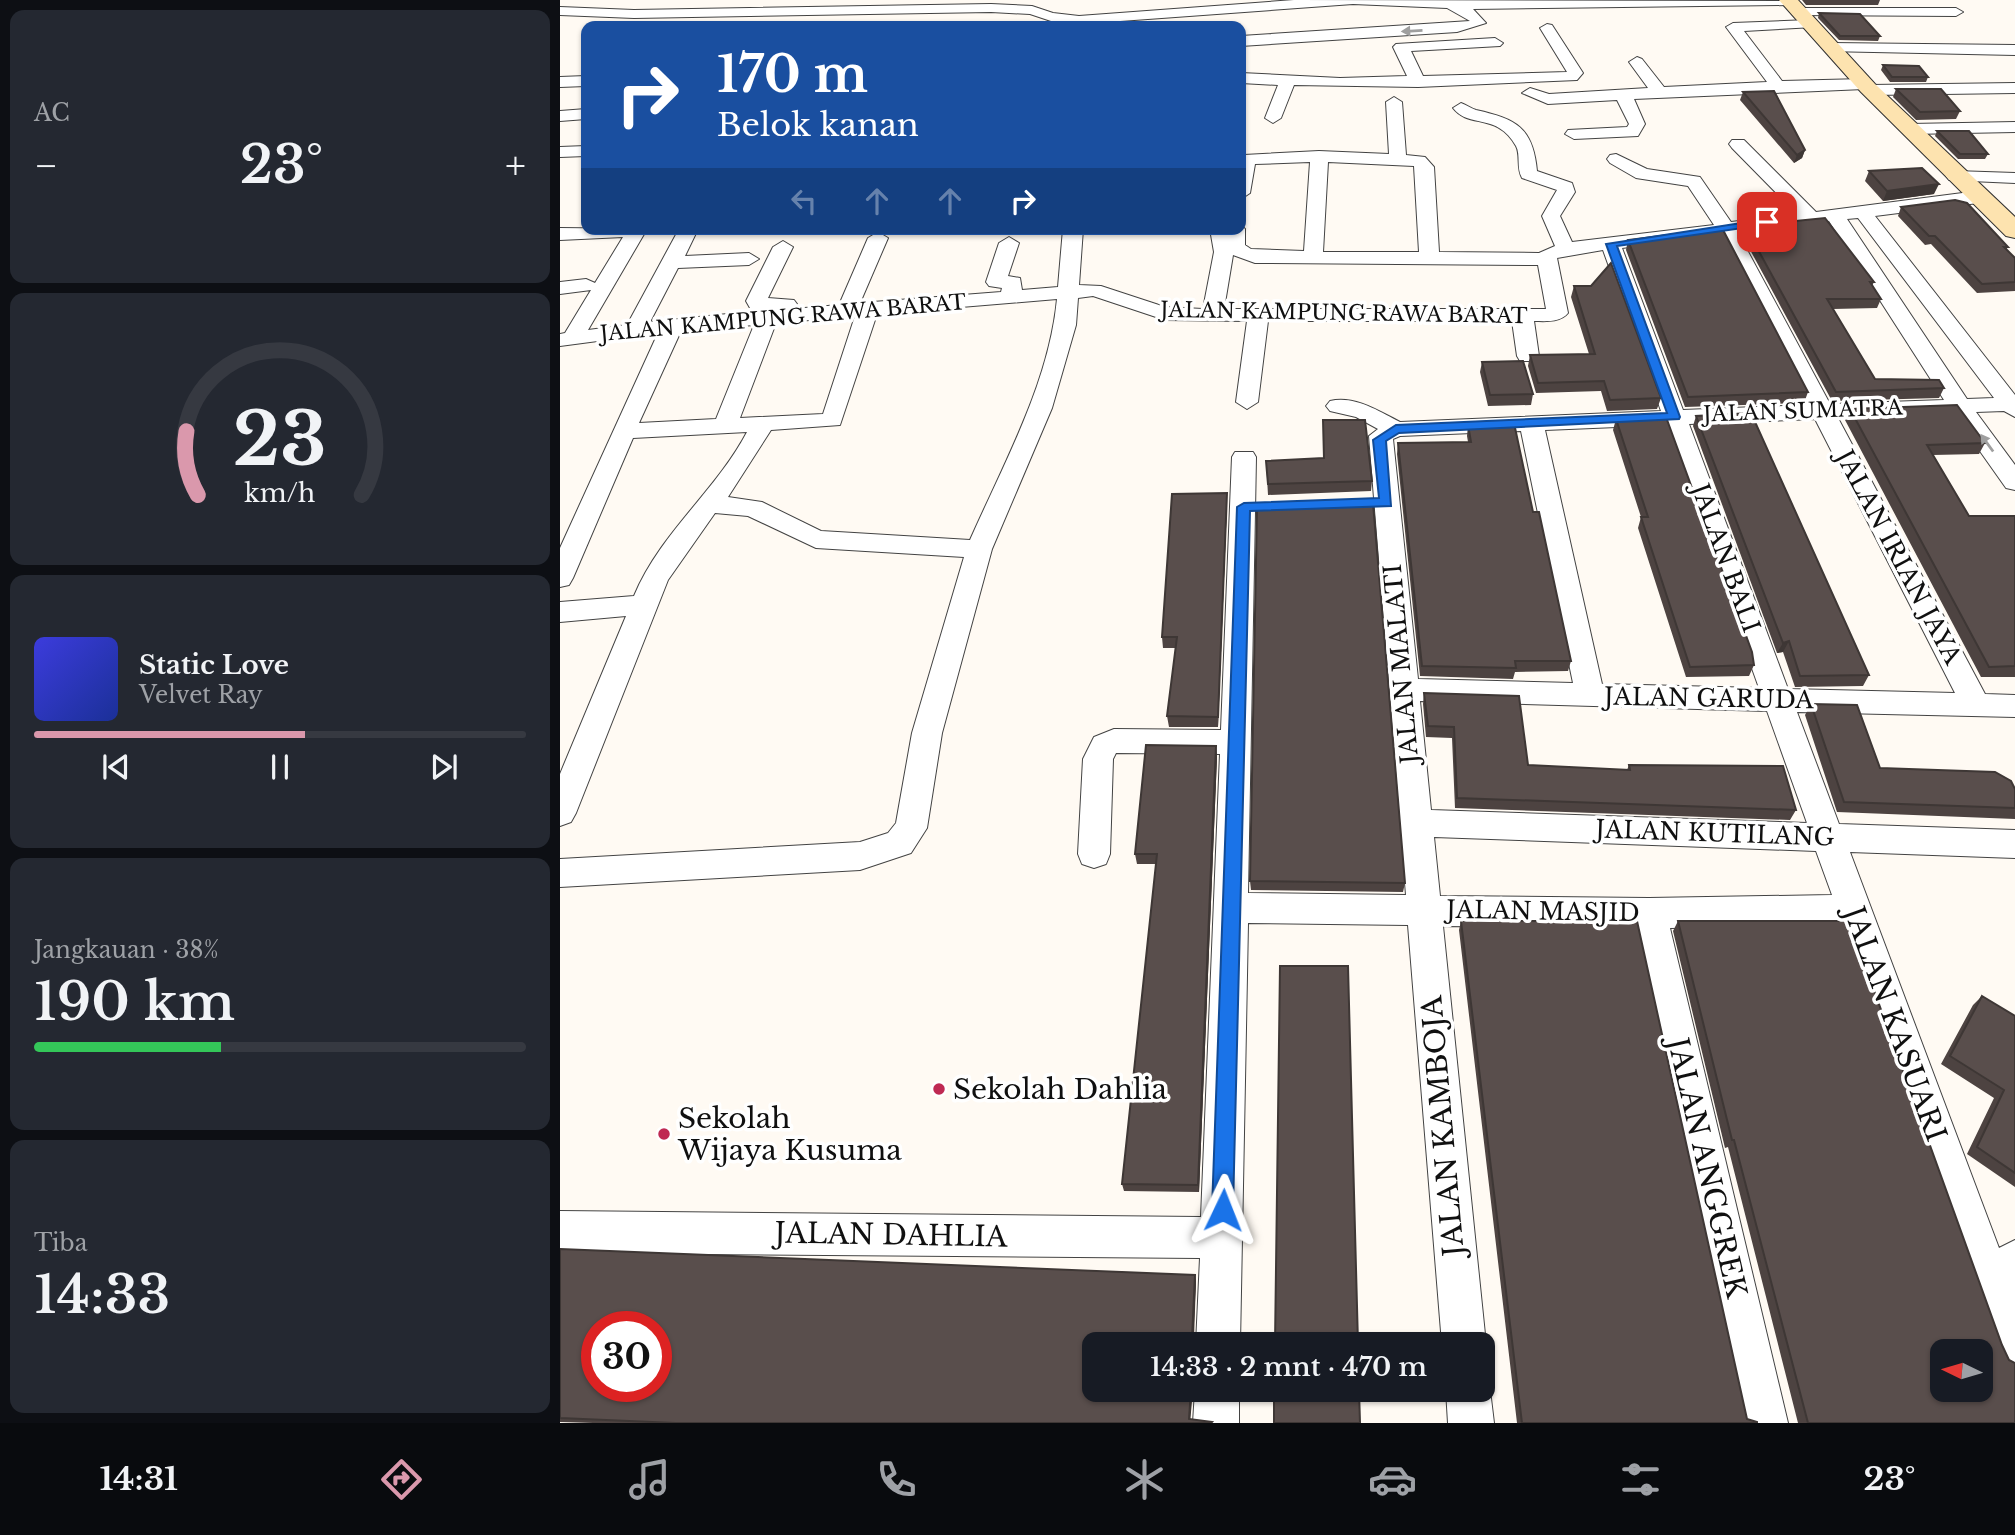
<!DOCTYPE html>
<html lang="id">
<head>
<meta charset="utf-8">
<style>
	:root { --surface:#171b24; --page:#242831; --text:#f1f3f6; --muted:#9ea1a6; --line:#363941; --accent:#da98ac }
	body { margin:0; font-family:"Libre Baskerville",serif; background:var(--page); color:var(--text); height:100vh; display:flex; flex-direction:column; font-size:26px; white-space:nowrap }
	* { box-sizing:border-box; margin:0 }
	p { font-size:23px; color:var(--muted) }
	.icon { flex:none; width:38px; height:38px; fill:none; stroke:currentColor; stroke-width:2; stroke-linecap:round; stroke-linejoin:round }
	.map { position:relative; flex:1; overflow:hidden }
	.drawer { display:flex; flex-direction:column; gap:10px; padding:10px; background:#0d0f14; width:560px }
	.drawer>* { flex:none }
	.top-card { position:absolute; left:21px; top:21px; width:665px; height:214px; border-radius:14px; box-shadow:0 2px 5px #0004; background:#1a4fa0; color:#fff; overflow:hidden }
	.needle { width:46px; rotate:275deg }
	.tools { position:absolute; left:1370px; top:1339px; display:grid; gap:14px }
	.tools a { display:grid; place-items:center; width:63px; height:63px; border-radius:14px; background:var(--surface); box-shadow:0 2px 5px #0004; font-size:35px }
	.speed { position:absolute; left:21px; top:1311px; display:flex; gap:14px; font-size:35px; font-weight:700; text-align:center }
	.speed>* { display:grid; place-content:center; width:91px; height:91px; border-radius:50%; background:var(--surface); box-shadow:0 2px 5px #0004; line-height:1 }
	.speed .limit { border:10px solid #d22; background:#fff; color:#111 }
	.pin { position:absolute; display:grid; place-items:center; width:60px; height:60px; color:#fff; margin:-30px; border-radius:14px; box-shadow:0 4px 10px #0006 }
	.me { position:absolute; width:77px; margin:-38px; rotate:2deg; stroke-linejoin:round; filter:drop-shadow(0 0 5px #0008) }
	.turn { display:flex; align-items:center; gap:24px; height:147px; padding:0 21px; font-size:32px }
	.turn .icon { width:91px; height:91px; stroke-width:2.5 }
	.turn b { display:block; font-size:49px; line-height:60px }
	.lanes { display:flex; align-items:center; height:66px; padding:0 21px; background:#0003; justify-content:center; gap:35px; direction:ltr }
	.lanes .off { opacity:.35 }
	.big { font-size:52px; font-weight:600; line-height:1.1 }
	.drawer .tile { flex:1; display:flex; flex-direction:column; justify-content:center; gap:10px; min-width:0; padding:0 24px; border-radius:14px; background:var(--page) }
	.drawer .dial { align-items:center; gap:0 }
	.dial svg { height:182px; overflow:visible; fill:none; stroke:var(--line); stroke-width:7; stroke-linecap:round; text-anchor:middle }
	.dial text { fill:var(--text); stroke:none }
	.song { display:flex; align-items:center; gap:21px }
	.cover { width:84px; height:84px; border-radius:10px; background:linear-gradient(135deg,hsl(240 70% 55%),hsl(230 70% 35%)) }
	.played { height:7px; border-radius:4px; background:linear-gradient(90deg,var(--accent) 55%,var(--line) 55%) }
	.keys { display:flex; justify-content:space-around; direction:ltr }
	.heat { display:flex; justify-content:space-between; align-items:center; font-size:38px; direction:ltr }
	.charge { height:10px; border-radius:5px; background:linear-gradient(90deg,#34c759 38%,var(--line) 0) }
	.trip { position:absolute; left:522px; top:1332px; width:413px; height:70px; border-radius:14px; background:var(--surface); box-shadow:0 2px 5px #0004; font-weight:600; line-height:70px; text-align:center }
	.dock { display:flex; height:112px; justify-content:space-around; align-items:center; background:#090b0e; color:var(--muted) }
	.dock .icon { width:49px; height:49px }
	.dock .on { color:var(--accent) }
	.dock b { font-size:32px; color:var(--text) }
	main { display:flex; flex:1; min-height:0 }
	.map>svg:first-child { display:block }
</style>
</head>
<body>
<main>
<section class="drawer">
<div class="tile"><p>AC</p>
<div class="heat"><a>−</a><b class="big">23°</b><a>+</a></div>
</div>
<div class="tile dial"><svg viewBox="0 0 100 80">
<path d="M14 69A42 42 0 1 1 86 69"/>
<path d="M14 69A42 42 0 0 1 9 41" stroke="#da98ac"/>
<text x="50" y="56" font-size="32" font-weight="700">23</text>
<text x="50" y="72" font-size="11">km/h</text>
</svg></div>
<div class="tile">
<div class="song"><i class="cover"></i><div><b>Static Love</b><p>Velvet Ray</p></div></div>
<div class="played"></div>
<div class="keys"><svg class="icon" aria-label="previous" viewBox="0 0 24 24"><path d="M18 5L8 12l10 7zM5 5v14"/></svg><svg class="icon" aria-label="pause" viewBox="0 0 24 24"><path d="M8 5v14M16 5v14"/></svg><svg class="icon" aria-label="next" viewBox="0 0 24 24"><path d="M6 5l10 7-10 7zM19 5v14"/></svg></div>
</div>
<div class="tile"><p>Jangkauan · 38%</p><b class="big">190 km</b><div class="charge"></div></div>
<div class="tile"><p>Tiba</p><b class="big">14:33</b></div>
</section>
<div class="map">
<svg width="1455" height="1423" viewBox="0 0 1455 1423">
	<rect width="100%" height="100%" fill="#fffaf3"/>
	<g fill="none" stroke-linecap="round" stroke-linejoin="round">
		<g stroke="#434343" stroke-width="2">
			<path id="street" d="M734 0 1236 1 1229 5 913 9 926 23 897 32 681 46V36L910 21 887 8 793 4 519 24 491 21 470 14 431 12 74 18 0 15V7L74 10 431 4 472 6 493 13 519 16Z
				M1238 8H1396L1403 12 1396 16 1233 15 1231 12Z
				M1249 20 1256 24 1254 27 1184 31 1222 81 1304 79 1310 81 1311 85 1455 83V93L1311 95 1305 93 1304 89 1074 99 1085 124 1078 136 1014 139 1005 134 1008 130 1067 127 1069 124 1057 100 988 104 962 93 970 88 989 94 1088 88 1069 62 1077 57 1082 59 1104 87 1207 82 1166 27 1173 23Z
				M987 24 992 25 1023 73 1017 80 858 87 734 85 721 118 713 123 705 118 718 85 681 83V73L780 78 847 76 833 47 836 44 935 38 943 43 940 46 851 51 863 76 1007 72 980 28Z
				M1271 43 1455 45V55L1266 51 1263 48Z
				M26 76V86L0 87V77Z
				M834 97 842 102 846 155 865 157 874 167 879 252 979 253 995 246 982 216 997 190 962 178C956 168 961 155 956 146 937 112 909 129 893 108L901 103C907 105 910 108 916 110 956 119 973 127 977 171L1012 183 1015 192 1000 216 1012 242 1154 225 1128 186 1076 178 1050 163 1047 159 1050 155 1056 154 1087 169 1140 177 1171 222 1237 214 1172 148 1169 144 1172 140H1184L1256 212 1418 191 1427 197 1418 203 1315 216 1455 395V417L1444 411 1416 412 1455 465V490L1446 488 1393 413 1278 418 1425 694 1455 695V717L1237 712 1279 824 1455 830V858L1290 852 1439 1248 1455 1240V1371L1440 1364 1433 1349 1283 925 1110 928 1228 1423H1182L1075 928 883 926 926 1344 922 1353V1344H882L848 925 688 923 680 1344H636L640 1258 0 1253V1211L641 1217 660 754 556 753 553 759 550 854 546 864 534 868 522 864 518 854 523 759 534 737 554 729 661 730 672 457 675 452H693L696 457 688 893 846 895 809 436 818 429 796 417 770 411 766 406 770 401C794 395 819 411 840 422L1101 411 1043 250 997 258 1008 313C1000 323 985 321 974 321L979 356 976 361H960L957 356 952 321H708L698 402 687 409 676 402 687 321 605 320 533 296 518 298 516 325 492 408 432 549 382 733 367 828 351 853 300 870 0 887V859L300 842 328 833 336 823 352 733 404 557 256 548 188 516 155 513 108 580 16 813 11 822 0 826V774L66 616 0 622V602L74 596C100 533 156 491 187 432L73 438 13 578 9 585 0 587V548L98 333 0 346V334L5 333 31 290 0 294V282L26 279 35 283 63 237 0 240V228L87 229 28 330 67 325 119 229H138L125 256 189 253 199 259 189 265 118 268 90 322 206 310 190 308 186 301 213 247 223 241 233 247 208 298 234 300 237 304 233 309 279 305 308 238 318 232 328 238 300 303 441 292 442 288 429 286 426 282 439 243 449 237 459 243 448 276 460 278 462 290 498 287 503 229H523L519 285 541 286 605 307 643 309 654 252 650 229H681V225L685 229V245L691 249 744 251 750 162 695 164 690 193 681 199V159L684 155 759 151 829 154 826 102ZM768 162 854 166 859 252H763ZM1298 218 1434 398 1407 399 1287 219ZM1269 221 1384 400 1270 404 1178 233ZM1160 235 1248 405 1123 410 1062 248ZM673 255 695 263 978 265 986 309H664ZM497 299C489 383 444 463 410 540L261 531 202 502 168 497 211 430 280 425 317 314ZM295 316 263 414 180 418 216 323ZM194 325 156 419 79 423 121 331ZM1255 419 1395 693 1228 689 1129 424ZM1105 425 1199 688 1042 684 985 430ZM961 431 1013 683 858 679 833 439 840 436ZM860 701 1207 711 1247 823 871 810ZM874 837 1256 851 1272 895 1089 898 880 896Z
				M26 109V119L0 121V111Z
				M1455 122V132L1350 134 1342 129 1350 124Z
				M26 146V156L0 157V147Z
				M1395 171 1455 173V183L1389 180 1386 176 1389 172Z
				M922 1374 930 1390 934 1423H888L886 1390H922Z
				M635 1390H679V1423H633Z"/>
		</g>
		<g stroke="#323232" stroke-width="2">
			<path id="secondary" d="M1219 0H1238L1315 84 1455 217V238L1446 236 1301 92Z"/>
		</g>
		<use href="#street" fill="#fff" fill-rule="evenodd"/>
		<use href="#secondary" fill="#fde3af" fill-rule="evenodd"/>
	</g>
	<path fill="#4d4341" d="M1242 0H1320L1318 5H1246Z
		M1259 13 1320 36 1318 41 1279 40 1258 18Z
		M1323 65 1368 77 1366 82H1330L1321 70Z
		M1336 89 1400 111 1396 119 1356 120 1333 97Z
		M1183 92 1245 150 1242 158 1234 163 1180 100Z
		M1377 131 1428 154 1425 159H1398L1375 136Z
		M1309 171 1374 194 1323 201 1305 181Z
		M1341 207 1448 247 1446 250 1455 258V291L1417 293 1371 244 1365 245 1338 216Z
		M1185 226 1314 282 1312 286 1321 299 1317 308 1273 309 1315 379 1384 388 1379 398 1272 401 1182 235Z
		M1068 240 1248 392 1244 403 1125 407 1066 250Z
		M1014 286 1101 398 1097 409 1047 411 1041 391 976 393 968 366 970 355 1029 354 1011 297Z
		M922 362 973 394 971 405 928 406 920 372Z
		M1290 409 1425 443 1419 454 1373 455 1409 516H1455V677H1421L1285 420Z
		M1136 416 1309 675 1303 686 1235 687 1223 652 1217 653 1133 426Z
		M1056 419 1194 665 1189 676 1126 677 1078 528 1081 517 1053 430Z
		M763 420 812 481 811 491 708 495 706 461 763 459Z
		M908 425 973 512 1011 661 1008 671 955 672 953 679 860 676 837 454 838 443 908 442 907 436Z
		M667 504 658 727H609L607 716 616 648H603L602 637Z
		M864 693 968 765 1067 770 1069 765 1236 810 1230 820 895 808 892 738 866 737 863 704Z
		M1251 704 1320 768 1455 789V819L1277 812 1245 715Z
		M656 746 657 757 639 1192 564 1191 562 1184 596 864H577L575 854Z
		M690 881 845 883 843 892 691 890Z
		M901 921 1187 1419 1197 1423H957L899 930Z
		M1118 921 1455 1423H1238L1168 1147 1165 1148 1113 931Z
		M1422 996 1455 1016V1187L1407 1154 1434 1098 1381 1064 1413 1005Z
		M0 1249 635 1275 636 1281 634 1339 654 1341 655 1344H534L631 1419 652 1423H33L0 1422Z"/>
	<path fill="#3e3735" d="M1245 150 1242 158 1234 163 1237 155Z
		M1379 184 1374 194 1323 201 1327 191Z
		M667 493V504L658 727V717Z
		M1229 641 1223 652 1217 653 1223 643Z
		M656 746 657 757 639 1192 638 1185Z
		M635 1275 636 1281 633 1344 632 1339Z
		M631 1390H633L630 1423 629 1419Z"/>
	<path fill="#594e4c" stroke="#3e3735" stroke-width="2" fill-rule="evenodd" d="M1259 13 1300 14 1320 36H1280Z
		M1323 65 1359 66 1368 77H1332Z
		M1336 89H1381L1400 111 1360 112Z
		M1214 91 1245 150 1237 155 1183 92Z
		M1377 131H1409L1428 154H1400Z
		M1362 168 1379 184 1327 191 1309 171Z
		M1395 200 1407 203 1448 247H1444L1455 258V282L1422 284 1375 236H1369L1341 207Z
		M1265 218 1314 282H1310L1321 299H1267L1315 379 1379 380 1384 388 1276 392 1185 226Z
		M1162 228 1248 392 1128 397 1068 240Z
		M1051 263 1101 398 1050 400 1044 381 978 383 970 355 1035 354 1014 286H1031Z
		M963 361 973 394 930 395 922 362Z
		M1397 405 1425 443 1367 445 1409 516H1455V666L1429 667 1290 409Z
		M1191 413 1309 675 1240 676 1229 641 1223 643 1136 416Z
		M1106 417 1192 652 1194 665 1130 667 1081 517H1088L1056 419Z
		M763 420H805L812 481 708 484 706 461 764 458Z
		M954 423 973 512H979L1011 661H955L956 668 862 666 838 443 911 442 908 425Z
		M667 493 658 717 607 716 617 637H602L612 494Z
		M813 503 845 883 690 881 697 507Z
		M864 693 959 696 968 765 1070 770 1069 765 1223 766 1236 810 897 798 894 727 868 726Z
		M1251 704 1297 705 1320 768 1435 772 1451 781 1455 789V808L1284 802Z
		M586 745 656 746 638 1185 562 1184 597 854H575Z
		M901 921H1077L1187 1419 1197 1422V1423H962Z
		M1118 921H1289L1442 1345 1449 1360 1455 1363V1423H1248L1174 1140H1172ZM1382 1351H1421V1390H1382Z
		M720 966H788L798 1344H715Z
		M1422 996 1455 1016V1173L1417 1147 1444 1090 1390 1056Z
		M0 1249 635 1275 632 1339 654 1341V1344H534V1390H631L629 1419 652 1422 651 1423H115L0 1418ZM37 1326H96V1386H37Z
		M714 1390H799L800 1423H714Z"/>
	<defs><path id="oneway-solid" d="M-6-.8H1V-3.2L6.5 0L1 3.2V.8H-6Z" transform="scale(1.75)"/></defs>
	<g fill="#9f9f9f">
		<use href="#oneway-solid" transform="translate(852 31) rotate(177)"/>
		<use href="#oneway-solid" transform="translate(1427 443) rotate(-126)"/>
	</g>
	<path fill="#1a73e8" stroke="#114b97" stroke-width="2" d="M1207 219 1211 220V224L1057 246 1120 417 1119 419 839 433 826 441 831 506 690 511 673 1210 670 1218 663 1221 655 1218 652 1210 677 507 684 503 819 498 813 440 836 425 1107 413 1046 244Z"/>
	<g fill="#bf2952" stroke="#fff" stroke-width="2.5">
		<circle cx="379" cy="1089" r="7"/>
		<circle cx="104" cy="1134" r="7"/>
	</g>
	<g text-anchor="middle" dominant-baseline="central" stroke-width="7" stroke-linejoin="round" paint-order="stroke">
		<g font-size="21" fill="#101010" stroke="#fff">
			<text transform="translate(784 313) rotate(1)">JALAN KAMPUNG RAWA BARAT</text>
			<text transform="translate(223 318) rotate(-5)">JALAN KAMPUNG RAWA BARAT</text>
			<text transform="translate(1243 411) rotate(-2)">JALAN SUMATRA</text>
		</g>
		<g font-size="24" fill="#101010" stroke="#fff">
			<text transform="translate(1339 557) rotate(62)">JALAN IRIAN JAYA</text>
			<text transform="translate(1166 558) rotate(70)">JALAN BALI</text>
			<text transform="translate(841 664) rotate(-95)">JALAN MALATI</text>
			<text transform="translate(1149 698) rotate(1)">JALAN GARUDA</text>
			<text transform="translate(1155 833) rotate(2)">JALAN KUTILANG</text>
			<text transform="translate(983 911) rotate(1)">JALAN MASJID</text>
		</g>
		<g font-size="28" fill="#101010" stroke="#fff">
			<text transform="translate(1335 1024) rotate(70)">JALAN KASUARI</text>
			<text transform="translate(883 1126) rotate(-95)">JALAN KAMBOJA</text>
			<text transform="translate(1147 1168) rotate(77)">JALAN ANGGREK</text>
			<text transform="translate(331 1235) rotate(1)">JALAN DAHLIA</text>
		</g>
		<g font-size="28" fill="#101010" stroke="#fff" text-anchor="start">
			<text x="393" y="1089">Sekolah Dahlia</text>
			<text x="118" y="1118">Sekolah<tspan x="118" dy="32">Wijaya Kusuma</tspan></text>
		</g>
	</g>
</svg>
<div class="tools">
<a><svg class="needle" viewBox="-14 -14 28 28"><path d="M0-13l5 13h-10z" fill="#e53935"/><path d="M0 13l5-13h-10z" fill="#9ea1a6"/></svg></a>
</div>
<div class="speed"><div class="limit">30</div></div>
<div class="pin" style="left:1207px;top:222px;background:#d93025"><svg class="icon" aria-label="arrive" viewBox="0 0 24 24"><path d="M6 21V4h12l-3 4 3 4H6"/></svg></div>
<svg class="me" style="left:663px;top:1210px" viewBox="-20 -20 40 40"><path d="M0-17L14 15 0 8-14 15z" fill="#1a73e8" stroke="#fff" stroke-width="4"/></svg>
<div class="trip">14:33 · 2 mnt · 470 m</div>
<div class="top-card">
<div class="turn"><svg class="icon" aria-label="right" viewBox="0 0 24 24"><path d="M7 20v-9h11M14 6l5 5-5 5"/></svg><div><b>170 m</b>Belok kanan</div></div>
<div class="lanes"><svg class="icon off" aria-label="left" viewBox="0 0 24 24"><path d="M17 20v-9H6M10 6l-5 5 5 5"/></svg><svg class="icon off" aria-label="ahead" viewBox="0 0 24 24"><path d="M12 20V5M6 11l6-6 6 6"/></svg><svg class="icon off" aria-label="ahead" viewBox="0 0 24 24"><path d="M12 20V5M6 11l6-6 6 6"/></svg><svg class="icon" aria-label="right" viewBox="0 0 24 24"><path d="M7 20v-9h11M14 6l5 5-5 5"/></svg></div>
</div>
</div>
</main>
<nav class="dock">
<b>14:31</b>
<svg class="icon on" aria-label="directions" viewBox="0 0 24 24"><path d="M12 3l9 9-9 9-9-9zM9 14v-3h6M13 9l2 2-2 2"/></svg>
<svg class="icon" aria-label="music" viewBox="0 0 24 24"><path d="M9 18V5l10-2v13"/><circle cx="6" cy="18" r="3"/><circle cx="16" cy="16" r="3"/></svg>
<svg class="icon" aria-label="phone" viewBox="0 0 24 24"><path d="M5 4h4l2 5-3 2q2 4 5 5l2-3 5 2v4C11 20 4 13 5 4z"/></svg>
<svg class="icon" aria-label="climate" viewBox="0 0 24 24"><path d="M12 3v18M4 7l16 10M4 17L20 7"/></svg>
<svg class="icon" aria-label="car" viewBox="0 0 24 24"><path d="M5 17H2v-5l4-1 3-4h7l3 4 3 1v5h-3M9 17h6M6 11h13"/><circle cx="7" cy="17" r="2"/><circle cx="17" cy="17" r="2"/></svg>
<svg class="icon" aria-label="filters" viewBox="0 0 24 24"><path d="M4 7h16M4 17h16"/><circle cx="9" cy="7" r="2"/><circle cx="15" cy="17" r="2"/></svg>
<b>23°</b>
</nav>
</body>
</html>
